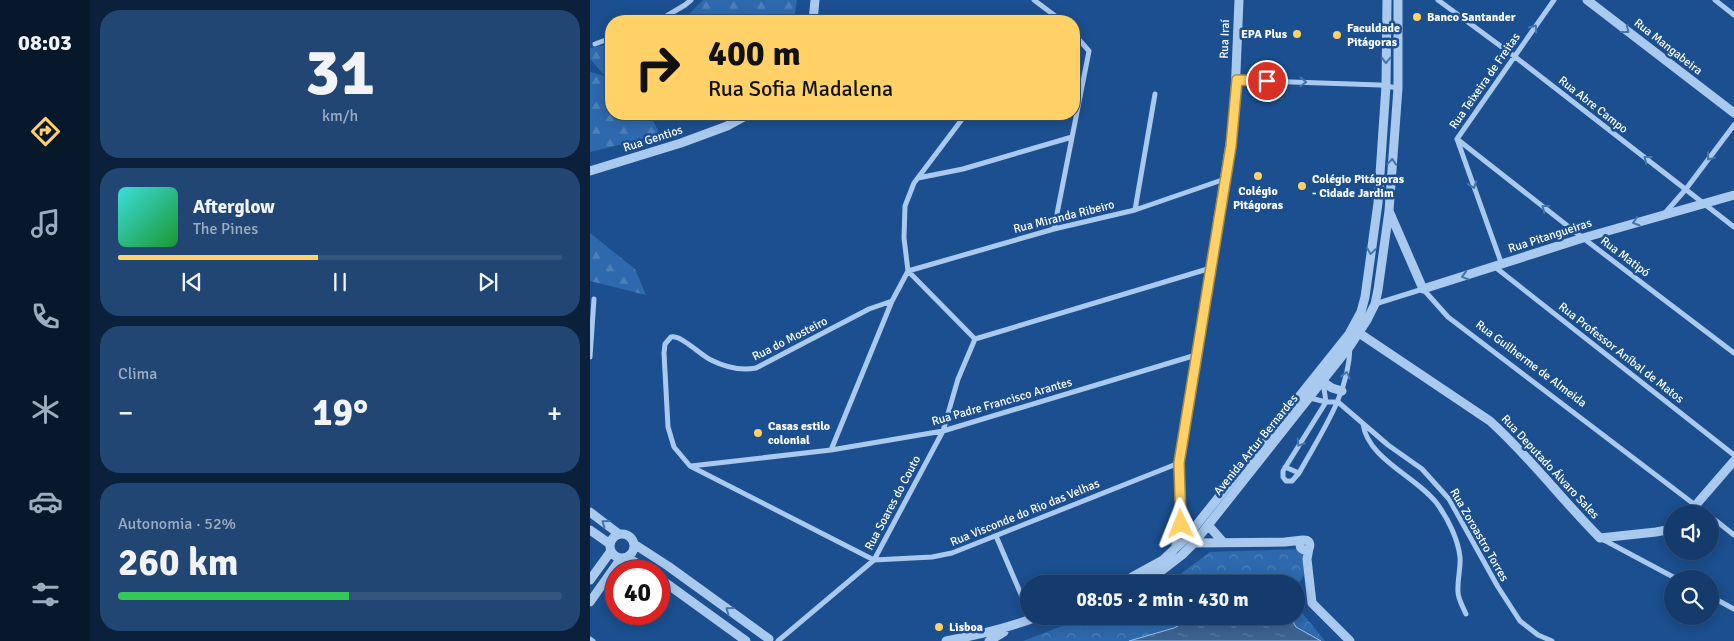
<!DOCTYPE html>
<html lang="pt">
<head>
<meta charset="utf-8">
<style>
	:root { --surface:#143b6b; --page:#214673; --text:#f1f3f6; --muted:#9dadc1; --line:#33557e; --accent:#ffd166 }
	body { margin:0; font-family:Signika,sans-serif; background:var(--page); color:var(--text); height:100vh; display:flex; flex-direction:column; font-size:19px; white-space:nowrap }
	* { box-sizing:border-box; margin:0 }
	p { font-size:16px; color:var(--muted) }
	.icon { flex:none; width:28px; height:28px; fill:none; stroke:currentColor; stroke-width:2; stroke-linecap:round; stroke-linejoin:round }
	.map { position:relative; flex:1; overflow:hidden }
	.sheet { display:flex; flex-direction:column; gap:10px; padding:10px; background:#0b203b; width:500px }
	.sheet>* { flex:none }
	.guide { position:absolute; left:15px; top:15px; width:475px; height:105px; border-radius:20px; box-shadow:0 2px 12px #0003,0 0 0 1px var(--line); background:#ffd166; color:#111; overflow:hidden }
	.tools { position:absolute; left:1074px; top:505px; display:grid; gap:10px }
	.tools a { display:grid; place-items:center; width:55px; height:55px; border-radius:50%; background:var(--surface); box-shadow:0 2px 12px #0003,0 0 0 1px var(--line); font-size:25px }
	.speed { position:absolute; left:15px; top:560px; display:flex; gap:10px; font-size:25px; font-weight:700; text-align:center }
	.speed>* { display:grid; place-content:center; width:65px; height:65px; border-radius:50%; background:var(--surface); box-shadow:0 2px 12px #0003,0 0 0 1px var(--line); line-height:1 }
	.speed .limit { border:8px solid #d22; background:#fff; color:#111 }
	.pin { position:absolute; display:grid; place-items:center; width:42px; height:42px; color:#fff; margin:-21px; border:2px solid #fff; border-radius:50%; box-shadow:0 1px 5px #0007 }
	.me { position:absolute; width:55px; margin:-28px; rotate:358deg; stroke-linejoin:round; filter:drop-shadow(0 0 4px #0008) }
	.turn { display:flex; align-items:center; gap:18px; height:105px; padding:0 20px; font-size:22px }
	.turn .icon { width:65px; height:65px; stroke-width:2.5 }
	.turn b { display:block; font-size:35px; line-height:42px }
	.big { font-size:38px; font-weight:700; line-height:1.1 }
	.sheet .tile { flex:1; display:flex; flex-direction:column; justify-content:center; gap:8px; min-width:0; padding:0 18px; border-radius:20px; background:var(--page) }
	.sheet .dial { align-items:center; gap:0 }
	.dial b { font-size:65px; line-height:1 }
	.song { display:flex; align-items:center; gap:15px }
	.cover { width:60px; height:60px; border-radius:8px; background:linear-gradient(135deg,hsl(180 70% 55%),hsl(130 70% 35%)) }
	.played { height:5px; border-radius:2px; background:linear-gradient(90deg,var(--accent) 45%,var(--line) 45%) }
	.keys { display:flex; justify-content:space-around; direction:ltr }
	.heat { display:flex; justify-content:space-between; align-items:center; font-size:28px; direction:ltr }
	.charge { height:8px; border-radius:4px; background:linear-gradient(90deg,#34c759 52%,var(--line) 0) }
	.trip { position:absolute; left:430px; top:575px; width:285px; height:50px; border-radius:25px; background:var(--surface); box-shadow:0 2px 12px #0003,0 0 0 1px var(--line); font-weight:700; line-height:50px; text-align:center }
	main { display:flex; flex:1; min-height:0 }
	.tab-bar { display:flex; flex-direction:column; width:90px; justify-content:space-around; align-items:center; background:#08182b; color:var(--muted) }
	.tab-bar .icon { width:35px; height:35px }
	.tab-bar .selected { color:var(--accent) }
	.tab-bar b { font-size:22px; color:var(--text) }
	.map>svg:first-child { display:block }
</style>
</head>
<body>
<main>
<nav class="tab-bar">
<b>08:03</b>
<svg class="icon selected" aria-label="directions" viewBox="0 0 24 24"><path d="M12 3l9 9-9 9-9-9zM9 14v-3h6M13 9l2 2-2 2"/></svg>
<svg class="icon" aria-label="music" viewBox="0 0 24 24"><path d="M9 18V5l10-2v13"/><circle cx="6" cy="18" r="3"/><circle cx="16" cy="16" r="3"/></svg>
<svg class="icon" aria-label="phone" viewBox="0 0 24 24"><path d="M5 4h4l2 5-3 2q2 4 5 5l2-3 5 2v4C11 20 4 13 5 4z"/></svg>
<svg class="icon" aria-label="climate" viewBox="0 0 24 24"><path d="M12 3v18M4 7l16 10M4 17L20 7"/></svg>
<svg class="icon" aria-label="car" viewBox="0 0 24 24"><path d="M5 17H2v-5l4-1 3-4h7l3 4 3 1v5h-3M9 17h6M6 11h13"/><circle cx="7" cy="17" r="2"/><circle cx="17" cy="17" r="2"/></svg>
<svg class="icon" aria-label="filters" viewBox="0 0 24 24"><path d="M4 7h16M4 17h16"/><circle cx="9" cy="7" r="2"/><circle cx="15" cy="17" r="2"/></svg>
</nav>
<section class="sheet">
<div class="tile dial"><b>31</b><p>km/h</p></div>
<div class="tile">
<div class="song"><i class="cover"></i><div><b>Afterglow</b><p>The Pines</p></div></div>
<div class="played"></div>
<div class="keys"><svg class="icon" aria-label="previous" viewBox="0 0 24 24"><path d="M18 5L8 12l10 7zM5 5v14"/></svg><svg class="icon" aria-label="pause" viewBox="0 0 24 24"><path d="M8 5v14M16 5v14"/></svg><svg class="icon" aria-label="next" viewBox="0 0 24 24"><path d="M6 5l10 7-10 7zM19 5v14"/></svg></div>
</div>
<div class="tile"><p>Clima</p>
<div class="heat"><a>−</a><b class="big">19°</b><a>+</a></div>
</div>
<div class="tile"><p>Autonomia · 52%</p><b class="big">260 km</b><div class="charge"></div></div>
</section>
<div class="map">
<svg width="1144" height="641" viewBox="0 0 1144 641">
	<defs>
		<pattern id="forest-firs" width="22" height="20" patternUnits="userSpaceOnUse" patternTransform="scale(1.25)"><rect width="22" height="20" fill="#2e69ad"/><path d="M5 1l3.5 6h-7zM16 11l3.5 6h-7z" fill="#4d80b9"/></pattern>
		<pattern id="park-crowns" width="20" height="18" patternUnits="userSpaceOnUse" patternTransform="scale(1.25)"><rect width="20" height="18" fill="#2e69ad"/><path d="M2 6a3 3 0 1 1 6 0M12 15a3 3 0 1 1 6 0" fill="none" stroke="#4d80b9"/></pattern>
		<pattern id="water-ripples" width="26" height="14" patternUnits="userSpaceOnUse" patternTransform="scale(1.25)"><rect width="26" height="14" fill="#3c6290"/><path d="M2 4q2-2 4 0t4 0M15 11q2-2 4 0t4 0" fill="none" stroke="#597aa1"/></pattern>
	</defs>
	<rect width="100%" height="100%" fill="#1b4f8f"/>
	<path fill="url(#forest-firs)" d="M113 0H207L204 21H92Z
		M21 44V114H60L70 135 0 152V72L15 76 0 59V48Z
		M0 233 45 269 56 295 0 281Z"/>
	<path fill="url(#park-crowns)" d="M713 549 712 554C720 568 714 575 706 588V584H577L620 552Z
		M706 605 735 641H433L498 616H706Z"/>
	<path fill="url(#water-ripples)" stroke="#9cc4f0" d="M595 616H700L706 627 731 641H539L584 628 588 626Z"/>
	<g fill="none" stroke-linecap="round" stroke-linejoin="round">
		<path stroke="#a9c9ee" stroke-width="5" d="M444 0 472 21
			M848 0 924 56 1144 227
			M1125 0 1144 15
			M68 21 95 5 101 0
			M5 44 21 38
			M647 80 790 85 808 88
			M376 114 324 183 315 206 314 238 318 271 385 339
			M867 139 993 238 1144 353
			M867 139 964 0
			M867 139 912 265
			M328 178 373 169 482 137
			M545 210 565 94
			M1075 213 1096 189 1144 125
			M464 229 499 51 484 34
			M905 267 1144 455
			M302 301 279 309 166 368C150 371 135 367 121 360 110 355 92 335 81 337L75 344 74 353 78 427 84 447 100 466 284 560 342 557 362 553 589 463
			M785 304 833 289 858 317 1117 514
			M385 339 621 268
			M0 357 4 299
			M733 382 736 402 693 471V477L696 481H702L709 473C731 433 759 394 760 347
			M720 398 736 402H748L798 445 832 469 859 499 908 587 930 621 948 635 962 641
			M773 424C778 460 828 477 848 505 858 519 868 539 870 557 871 569 867 580 868 592 868 599 873 607 876 614
			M241 450 302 301 318 271 464 229 545 210 635 179
			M101 466 241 450 353 431 606 355
			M695 467 709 473
			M1120 516 1144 535
			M406 536 439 613
			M1012 539 1087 579
			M1120 596 1144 609
			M0 639 3 641
			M188 641 284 560 353 431 368 379 385 339"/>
		<path stroke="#a9c9ee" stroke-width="9" d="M997 0 1144 113
			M223 21 225 0
			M0 171 91 143 137 126 159 114
			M799 211 833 289 993 238 1144 195
			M769 333 900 421C940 457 972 500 1010 538L1066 532 1082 529
			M733 382 742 388 752 391
			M0 512 29 534
			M1098 514 1144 461
			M618 525 633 542
			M0 530 20 544
			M20 546a12 12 0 1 1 24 0a12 12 0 1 1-24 0Z
			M710 545a5 5 0 1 1 10 0a5 5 0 1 1-10 0Z
			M604 543 695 542 713 540
			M44 544 78 566 179 639
			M586 545 591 538V524L589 463 644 119 649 0
			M719 548 717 559 722 603 760 641
			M37 557 59 571
			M542 577 573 560 596 538 759 334 771 312 775 297 788 203 796 86 797 0
			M69 578 156 641
			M0 580 21 551
			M535 584 570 572 592 555 604 543 760 346 777 320 785 304 788 290 799 211 808 88V0
			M0 602 31 558
			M356 641C388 635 419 628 449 616
			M399 641 414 632"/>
	</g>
	<defs><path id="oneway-chevron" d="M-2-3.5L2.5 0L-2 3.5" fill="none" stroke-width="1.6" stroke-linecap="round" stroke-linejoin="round" transform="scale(1.25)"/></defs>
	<g stroke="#4674ac">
		<use href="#oneway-chevron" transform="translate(944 28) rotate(-55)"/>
		<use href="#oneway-chevron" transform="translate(1036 30) rotate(38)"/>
		<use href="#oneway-chevron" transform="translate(796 60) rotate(91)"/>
		<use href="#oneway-chevron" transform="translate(713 82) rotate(2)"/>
		<use href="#oneway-chevron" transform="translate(1120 157) rotate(127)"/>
		<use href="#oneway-chevron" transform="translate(1057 159) rotate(-142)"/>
		<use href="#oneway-chevron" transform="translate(802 162) rotate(-86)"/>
		<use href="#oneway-chevron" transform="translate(883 185) rotate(70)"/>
		<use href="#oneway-chevron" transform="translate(955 208) rotate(-142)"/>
		<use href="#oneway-chevron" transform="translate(1046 222) rotate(163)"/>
		<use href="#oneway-chevron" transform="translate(781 251) rotate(98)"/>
		<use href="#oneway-chevron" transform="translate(875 276) rotate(163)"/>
		<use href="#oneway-chevron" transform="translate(756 375) rotate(-76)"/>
		<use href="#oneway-chevron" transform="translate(710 443) rotate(122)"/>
		<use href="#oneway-chevron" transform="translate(15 523) rotate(-144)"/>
		<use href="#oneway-chevron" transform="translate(139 610) rotate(-144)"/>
	</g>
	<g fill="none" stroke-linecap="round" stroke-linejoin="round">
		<g stroke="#a68842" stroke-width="12">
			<path id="route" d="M591 524 589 463 641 146 647 80 677 81"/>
		</g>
		<use href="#route" stroke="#ffd166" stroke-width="9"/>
	</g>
	<g fill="#ffd166" stroke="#1b4f8f" stroke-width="2">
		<circle cx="827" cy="17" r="5"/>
		<circle cx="707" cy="34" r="5"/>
		<circle cx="747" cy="35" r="5"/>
		<circle cx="668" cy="176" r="5"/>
		<circle cx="712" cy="186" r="5"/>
		<circle cx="168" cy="433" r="5"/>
		<circle cx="349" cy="627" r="5"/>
	</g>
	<g text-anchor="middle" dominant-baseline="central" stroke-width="5" stroke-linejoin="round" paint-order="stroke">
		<g font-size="12" font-weight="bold" fill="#fff" stroke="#1b4f8f" text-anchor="start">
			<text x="837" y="17">Banco Santander</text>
			<text x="757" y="28">Faculdade<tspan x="757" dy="14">Pitágoras</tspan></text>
			<text x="697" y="34" text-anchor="end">EPA Plus</text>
			<text x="722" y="179">Colégio Pitágoras<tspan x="722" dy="14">- Cidade Jardim</tspan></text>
			<text x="668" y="191" text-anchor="middle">Colégio<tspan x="668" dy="14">Pitágoras</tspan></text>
			<text x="178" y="426">Casas estilo<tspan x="178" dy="14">colonial</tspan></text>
			<text x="359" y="627">Lisboa</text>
		</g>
		<g font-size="12" fill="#fff" stroke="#1b4f8f">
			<text transform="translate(635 39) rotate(-88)">Rua Iraí</text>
			<text transform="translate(1078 47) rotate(38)">Rua Mangabeira</text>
			<text transform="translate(895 81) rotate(-55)">Rua Teixeira de Freitas</text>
			<text transform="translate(1003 105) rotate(38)">Rua Abre Campo</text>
			<text transform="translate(63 139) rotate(-18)">Rua Gentios</text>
			<text transform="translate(474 217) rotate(-14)">Rua Miranda Ribeiro</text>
			<text transform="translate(960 236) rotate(-18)">Rua Pitangueiras</text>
			<text transform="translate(1035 257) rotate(37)">Rua Matipó</text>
			<text transform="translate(200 339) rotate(-27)">Rua do Mosteiro</text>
			<text transform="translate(1031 353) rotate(38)">Rua Professor Aníbal de Matos</text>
			<text transform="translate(941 364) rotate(37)">Rua Guilherme de Almeida</text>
			<text transform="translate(412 402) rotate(-16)">Rua Padre Francisco Arantes</text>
			<text transform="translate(666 445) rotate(-51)">Avenida Artur Bernardes</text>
			<text transform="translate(960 467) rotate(47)">Rua Deputado Álvaro Sales</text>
			<text transform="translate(303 503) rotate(-62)">Rua Soares do Couto</text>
			<text transform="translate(435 513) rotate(-22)">Rua Visconde do Rio das Velhas</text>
			<text transform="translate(889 535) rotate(60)">Rua Zoroastro Torres</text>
		</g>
	</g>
</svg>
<div class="tools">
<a><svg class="icon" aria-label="sound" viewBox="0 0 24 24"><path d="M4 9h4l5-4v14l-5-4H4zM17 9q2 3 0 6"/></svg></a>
<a><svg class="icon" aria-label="search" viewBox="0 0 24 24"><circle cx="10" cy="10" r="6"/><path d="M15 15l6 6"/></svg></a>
</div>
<div class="speed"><div class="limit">40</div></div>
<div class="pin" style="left:677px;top:81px;background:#d93025"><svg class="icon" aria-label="arrive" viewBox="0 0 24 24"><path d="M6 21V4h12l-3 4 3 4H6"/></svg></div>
<svg class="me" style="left:591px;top:524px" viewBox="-20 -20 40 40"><path d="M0-17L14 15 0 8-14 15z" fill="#ffd166" stroke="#fff" stroke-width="4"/></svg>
<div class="trip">08:05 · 2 min · 430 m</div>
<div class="guide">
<div class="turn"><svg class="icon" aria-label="right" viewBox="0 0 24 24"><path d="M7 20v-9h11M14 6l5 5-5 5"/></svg><div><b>400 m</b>Rua Sofia Madalena</div></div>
</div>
</div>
</main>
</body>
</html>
